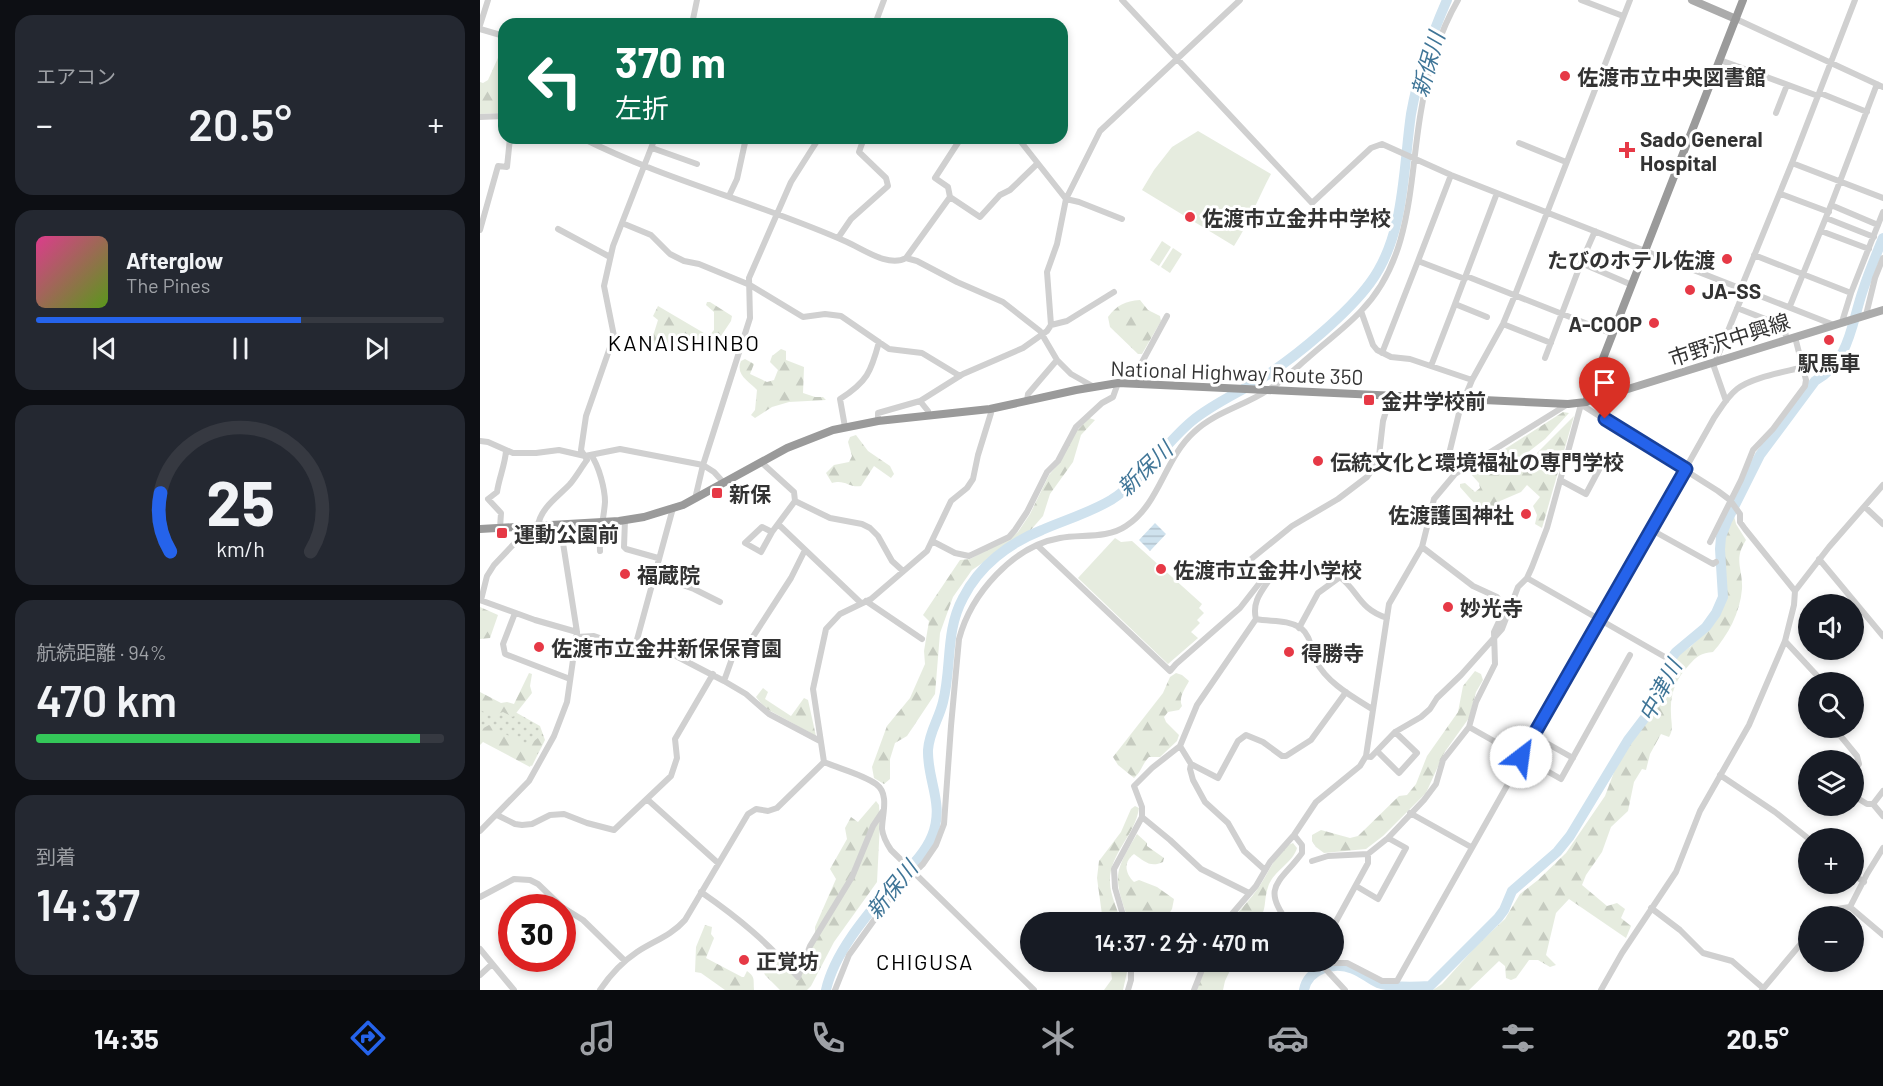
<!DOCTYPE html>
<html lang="ja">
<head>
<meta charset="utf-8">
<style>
	:root { --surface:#171b24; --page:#242831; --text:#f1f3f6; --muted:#9ea1a6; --line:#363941; --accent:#2563eb }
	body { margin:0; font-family:Barlow,"Noto Sans JP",sans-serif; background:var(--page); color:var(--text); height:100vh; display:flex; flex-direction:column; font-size:22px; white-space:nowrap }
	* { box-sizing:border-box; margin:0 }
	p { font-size:20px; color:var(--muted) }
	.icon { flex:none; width:33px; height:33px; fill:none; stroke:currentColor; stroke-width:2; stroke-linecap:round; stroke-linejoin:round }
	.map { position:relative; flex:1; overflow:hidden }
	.sheet { display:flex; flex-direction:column; gap:15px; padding:15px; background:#0d0f14; width:480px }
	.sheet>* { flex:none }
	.top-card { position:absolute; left:18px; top:18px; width:570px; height:126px; border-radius:18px; box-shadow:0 3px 9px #0003; background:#0b6e4f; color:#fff; overflow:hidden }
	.tools { position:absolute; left:1318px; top:594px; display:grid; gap:12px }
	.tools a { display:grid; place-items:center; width:66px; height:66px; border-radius:50%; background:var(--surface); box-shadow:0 3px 9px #0003; font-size:30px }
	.speed { position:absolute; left:18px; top:894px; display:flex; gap:12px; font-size:30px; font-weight:700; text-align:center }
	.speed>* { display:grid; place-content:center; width:78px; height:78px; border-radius:50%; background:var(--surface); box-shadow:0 3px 9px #0003; line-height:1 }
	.speed .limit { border:9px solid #d22; background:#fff; color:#111 }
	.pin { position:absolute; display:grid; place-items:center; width:51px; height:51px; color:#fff; margin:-62px -26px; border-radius:50% 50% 50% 0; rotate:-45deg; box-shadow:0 0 6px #0007 }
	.pin .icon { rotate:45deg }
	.me { position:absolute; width:66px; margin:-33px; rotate:30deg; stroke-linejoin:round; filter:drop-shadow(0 0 4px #0008) }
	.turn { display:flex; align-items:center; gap:21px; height:126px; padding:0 18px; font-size:27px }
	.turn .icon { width:78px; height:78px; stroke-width:2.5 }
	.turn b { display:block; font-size:42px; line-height:51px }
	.big { font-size:45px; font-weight:600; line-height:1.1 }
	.sheet .card { flex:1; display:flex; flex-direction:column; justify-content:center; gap:9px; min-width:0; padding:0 21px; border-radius:18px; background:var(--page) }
	.sheet .dial { align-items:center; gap:0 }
	.dial svg { height:156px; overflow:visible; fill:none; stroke:var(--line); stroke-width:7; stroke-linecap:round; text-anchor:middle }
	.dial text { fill:var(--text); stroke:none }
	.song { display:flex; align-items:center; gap:18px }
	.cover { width:72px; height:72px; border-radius:9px; background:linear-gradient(135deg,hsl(330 70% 55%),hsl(90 70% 35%)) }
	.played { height:6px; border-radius:3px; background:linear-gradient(90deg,var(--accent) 65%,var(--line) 65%) }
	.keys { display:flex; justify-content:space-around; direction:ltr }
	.heat { display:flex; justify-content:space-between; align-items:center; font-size:33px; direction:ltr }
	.charge { height:9px; border-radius:4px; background:linear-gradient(90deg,#34c759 94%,var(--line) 0) }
	.trip { position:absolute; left:540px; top:912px; width:324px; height:60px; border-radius:30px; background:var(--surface); box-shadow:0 3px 9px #0003; font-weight:600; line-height:60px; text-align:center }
	.dock { display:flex; height:96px; justify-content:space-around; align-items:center; background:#090b0e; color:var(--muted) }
	.dock .icon { width:42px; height:42px }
	.dock .current { color:var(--accent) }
	.dock b { font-size:27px; color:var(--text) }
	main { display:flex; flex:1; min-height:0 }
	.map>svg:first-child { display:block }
</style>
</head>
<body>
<main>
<section class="sheet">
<div class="card"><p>エアコン</p>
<div class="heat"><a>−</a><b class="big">20.5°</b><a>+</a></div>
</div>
<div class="card">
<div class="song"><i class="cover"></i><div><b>Afterglow</b><p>The Pines</p></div></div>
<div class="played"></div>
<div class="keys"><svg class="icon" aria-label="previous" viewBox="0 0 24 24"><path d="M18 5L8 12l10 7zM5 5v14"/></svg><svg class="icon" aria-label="pause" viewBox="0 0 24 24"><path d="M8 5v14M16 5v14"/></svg><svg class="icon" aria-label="next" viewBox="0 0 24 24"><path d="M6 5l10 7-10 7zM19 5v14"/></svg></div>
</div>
<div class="card dial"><svg viewBox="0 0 100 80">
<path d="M14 69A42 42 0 1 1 86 69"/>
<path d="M14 69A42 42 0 0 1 9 39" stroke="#2563eb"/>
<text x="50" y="56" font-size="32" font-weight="700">25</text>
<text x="50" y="72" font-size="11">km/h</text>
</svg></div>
<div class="card"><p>航続距離 · 94%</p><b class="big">470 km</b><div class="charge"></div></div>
<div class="card"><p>到着</p><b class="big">14:37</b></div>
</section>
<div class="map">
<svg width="1403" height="990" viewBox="0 0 1403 990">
	<defs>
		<pattern id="grass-dots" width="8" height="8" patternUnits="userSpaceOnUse" patternTransform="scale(1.5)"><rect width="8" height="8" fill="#e6ecdf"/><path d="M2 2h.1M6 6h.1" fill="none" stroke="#c6cbc0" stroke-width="1.8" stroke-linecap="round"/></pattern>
		<pattern id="forest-firs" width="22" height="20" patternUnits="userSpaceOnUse" patternTransform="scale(1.5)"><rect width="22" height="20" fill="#e6ecdf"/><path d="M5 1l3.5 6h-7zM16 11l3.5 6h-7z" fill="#c6cbc0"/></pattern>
		<pattern id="water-rules" width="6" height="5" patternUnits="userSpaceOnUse" patternTransform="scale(1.5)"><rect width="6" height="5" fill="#cfe2ee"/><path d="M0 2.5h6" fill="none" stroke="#b2c2cd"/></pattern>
	</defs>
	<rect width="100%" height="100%" fill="#fff"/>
	<path fill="url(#grass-dots)" d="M0 705 29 709 37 713 60 726 65 740 52 766 3 740 0 742Z"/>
	<path fill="url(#forest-firs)" d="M22 49 24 50V113L0 114V82L3 83 8 80Z
		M660 300 668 310 680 316 681 321 662 354H658L630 327 628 317C637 305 645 301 660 300Z
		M227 302H230L252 316 251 321 231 351 207 335 199 334 196 343 190 349 165 344 163 341 165 336H173L178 320 173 316 178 306 229 336 234 330V312L226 305Z
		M301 349 306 351V360L324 367 323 393 335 397H343L346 400 309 402 292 407 275 418 271 415 275 410 277 390C269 381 255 375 261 361L265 359 274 364 270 374 287 382 294 380 298 370 290 362 292 356Z
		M1083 412 1089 413 1065 439 1034 463 1040 470 1047 465 1054 471 1061 464 1057 460 1059 457 1057 453 1094 416 1062 528 1055 524 1057 515 1053 506 1060 497 1047 485 1041 492 1020 501 1012 510 995 504 980 487V484L985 483 995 492 1000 488 999 483 989 472Z
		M609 418 615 420 601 435 593 462 570 494 563 516 549 532 492 570 473 597 460 633 455 694 427 736 415 743 410 759V779L404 784 394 778 392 767 407 726 430 698 445 664 444 651 449 621 443 615 480 560 490 559 529 539 538 532 550 514 569 475 580 462 595 433Z
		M376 435 388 451 410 466 414 474 411 478 394 466 381 486C369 488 365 479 352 483L346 473 354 465 369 462 372 456 368 442 370 437Z
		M1254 516 1256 524 1266 540C1253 560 1263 568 1262 589 1260 613 1248 635 1233 652 1221 653 1217 656 1209 665 1195 680 1190 694 1191 714 1191 723 1194 729 1189 737L1181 734 1170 754 1166 770 1162 769 1154 782 1148 811 1131 827 1122 852 1106 875 1102 885 1127 906 1137 903 1145 909 1141 918 1151 926 1146 938 1089 899 1076 913 1066 955 1076 965 1070 967 1058 960H1049L1036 978 1031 980 1026 978 1025 966 1019 961 989 990H953L962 984 998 944 1025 919 1040 894 1058 880 1086 853 1125 796 1134 772 1152 737 1173 711 1189 666 1196 656 1210 647 1227 631 1240 612 1247 590 1242 548 1243 537Z
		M0 607 18 615 10 638 0 639Z
		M995 671 1001 674 1003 680 996 692 989 718 964 753 946 793 903 836 886 849 844 853 836 847 832 841V835L841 830 870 838 878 836 919 796 927 795 936 784 947 756 978 712 983 686Z
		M49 673 52 674 50 686 52 693 33 717 23 712 12 716 0 710V692L21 703 27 702 34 704Z
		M696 673 702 675 709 681C705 689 698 698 702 706L699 710 688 712 684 717 686 722 699 735 697 741 680 757H669C662 764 662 771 654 778L638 765 633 757 683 693 690 677Z
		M283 688 288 692 285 699 311 716 324 698 328 700 336 736 285 708 276 697Z
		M9 725 47 746 58 738 64 741 50 767 3 742 0 745V730Z
		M396 801 399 805 400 823 397 882 354 942 331 986 327 990H300L285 975 281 966 289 950 318 980 335 940V927L356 879 350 869 367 839 365 828 371 817 378 822Z
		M655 806 659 808C655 836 629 854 630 882 630 895 638 910 641 922H623L617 878 619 861 641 832 651 809Z
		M657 834 667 843V846L684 858 683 862C670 868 664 861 654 854 643 862 645 873 654 882L659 880 677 887 694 899 692 909 684 922H649C634 878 632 875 657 834Z
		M813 843 817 848C813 863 793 871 788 887 783 902 788 909 777 922H749C759 911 770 900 779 887 788 874 798 848 813 843Z
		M225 925 232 927 231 934 234 938 226 958 262 977H264L267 971C276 977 273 981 274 990H245L221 973 215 972 216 947Z
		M630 962H647V972L643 990H624L632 979Z
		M727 962H754L745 981 743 990H717Z"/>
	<path fill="#e6ecdf" d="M718 131 791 174C778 198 769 223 754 246L662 190 674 170 692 147Z
		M682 241 691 247 679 266 670 260Z
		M693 248 702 254 690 273 681 267Z
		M635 538 641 542 652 541 722 604 719 608 724 613 717 620 720 623 711 632 718 638 688 664 598 578Z"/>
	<path fill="url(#water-rules)" d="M675 523 686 534 670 551 659 540Z"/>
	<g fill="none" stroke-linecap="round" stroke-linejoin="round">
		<path stroke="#cfe2ee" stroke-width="10" d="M346 990C354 954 385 917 409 889 424 872 443 858 452 836 465 804 447 781 448 750 449 732 459 719 463 702 472 667 465 631 483 598 499 566 529 543 562 530 585 520 609 513 631 500 664 479 683 445 712 421 735 402 763 391 787 375 819 354 868 313 890 283 925 236 923 170 931 114 938 75 951 36 967 0
			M824 990C828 969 854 961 873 969 882 972 889 979 898 983 913 988 934 987 950 986L1018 918 1024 910 1032 891 1077 852 1090 836 1148 740 1167 715 1176 698 1187 664 1196 652 1226 627 1236 613 1243 597 1240 549 1241 537 1247 521 1280 455 1335 381C1370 361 1371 325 1383 290 1389 272 1396 255 1403 238"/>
		<path stroke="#d0d0d0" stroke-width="6" d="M642 0 832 203 891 148 902 144 971 175 1354 325
			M1101 0 1143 16
			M1375 0 1312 163 1403 198
			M1256 19 1403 87
			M212 24 217 0
			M395 24 404 0
			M0 25 8 0
			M0 29 24 36
			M1240 60 1338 96
			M1340 93 1387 112
			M1296 113 1307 85
			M0 117 24 116
			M102 138C187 181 280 203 367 242 383 249 409 268 426 258L437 261 477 282 523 302 560 331 577 360 591 374 614 387
			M481 138 455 178 468 187 470 197 500 217 520 195 530 190 557 164
			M534 138 541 142 586 199 599 202 642 219
			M1039 143 1086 162
			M172 148 217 164
			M971 175 938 261 985 279
			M1301 194 1349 212
			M249 196 257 179 266 138
			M1351 205 1398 225
			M1346 218 1394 237
			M142 223 171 235 190 254 204 261 219 264 270 285 323 317 345 314 361 316 409 349 442 353 480 376
			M78 229 130 257
			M0 230 18 166 27 167 30 138
			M1341 231 1389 249
			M358 238 371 219 408 186 406 178 379 152 384 138
			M1274 255 1371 293
			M426 258 470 197
			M1101 263 1152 285
			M986 276 1133 334
			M1261 288 1312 163
			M1310 306 1351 205 1397 84
			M1257 308 1303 326 1307 339
			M881 311 893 345 897 350 911 357 930 359 992 380
			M1386 315 1395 278 1403 258
			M1007 317 975 304 1017 193
			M1362 322 1371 293 1403 212
			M1023 324 1071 343
			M571 325 587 321 634 292
			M902 353 938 261
			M1065 358 1101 263 1115 231
			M1235 363 1265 289
			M1233 364 1246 401
			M951 366 975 304
			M658 383 661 364 687 316
			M440 401 448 411
			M547 401 548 394 577 360
			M1106 402 1105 407 1238 491 1250 500 1260 514V522L1265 529 1315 591
			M398 421V413L440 401 483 374 543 348 567 331 571 325 567 272 577 244 586 199 620 131 760 0
			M365 427 360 399C387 382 391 372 399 342
			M0 441 8 442 33 453H56L79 450 105 456 140 449 223 465 234 472 244 483
			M111 455C119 466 125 489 125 502 124 518 119 534 120 551
			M281 462 314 492 315 501 350 518 382 524 390 528 398 536 412 561 423 571
			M975 474 976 466 970 450 980 409 992 380 1023 324 1035 295 1150 0
			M1080 480 1106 494 1123 462
			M215 499 223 465 270 318 269 278 311 182 339 138
			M1385 507 1403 524
			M145 520 144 547 146 549 178 558
			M298 524 381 603
			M58 526C60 508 79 496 90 484 96 477 101 468 107 460L101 450 106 416 134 336 124 286 133 246 175 138
			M20 528 21 513 8 499 17 492C19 478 25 465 26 451
			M1170 529 1233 564 1236 562
			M292 532 282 527 265 543 281 552 292 532 315 501
			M452 541 475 553 489 556 529 537 535 530 547 512 567 472 578 461 596 427 622 403 633 397 638 383
			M1230 542 1261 480 1273 450 1293 429 1325 386 1326 380 1315 337
			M558 546 690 671 696 664 760 608 785 576
			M1339 559 1403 636
			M174 575 214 589 240 602
			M1047 578 1185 657
			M0 600 55 620 97 632
			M1 600 7 576 14 565 47 530 48 526
			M386 601 442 639
			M35 613 23 644 25 654 90 679
			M776 619C791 622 807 619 821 628 832 637 830 650 836 661 847 683 873 697 892 709
			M819 628 838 593 860 577C879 592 879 609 907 618
			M97 637 114 636 143 646 183 651 194 655 244 681 266 694 289 714 340 741
			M1305 641 1343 682
			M155 647 193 508
			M244 681 254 653 256 651 265 649 311 578 325 550
			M989 727 1081 779 1150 655
			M1354 728 1377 756 1379 764 1374 770
			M1054 736 1093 758
			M700 746 672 768 654 786 662 807V817L690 840 721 869 769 893
			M897 751 919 773 937 753 915 732
			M886 756 891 757 915 732 941 717 950 709 957 698 981 675 1022 629 1038 587 1047 578 1052 567 1067 528 1100 408 1106 402
			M344 762 333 689 346 629 360 614 391 599 447 551 471 501 487 488 493 479 498 455 511 413 510 409
			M344 762C360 769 382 774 396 784 410 794 402 815 402 829 403 837 407 844 411 850L554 990
			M711 764 738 778 758 741 766 735 783 742 802 756H806L831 740 866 692
			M1240 775 1295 812 1329 839
			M1403 791 1393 804 1403 816
			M1374 796 1387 804H1393
			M168 800 238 863
			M930 813 991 847
			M17 815 35 824 42 825 52 824 70 815 84 814 107 823 134 830 191 776 197 758 195 739 233 674
			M0 831 49 781 74 736 87 702 97 632 80 524
			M832 861 848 856 888 854 908 838 944 800 956 784 963 760 989 727 996 702 1015 664 1014 632 1022 615V604L1017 597 993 586 942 547
			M785 870 764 851 748 823 725 802 713 780 710 769 711 764 700 746 717 705 776 619C772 603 780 593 789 580L770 560 812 526 858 499 887 477 894 467 899 456 903 421 911 395
			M1374 875 1384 882
			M876 886 898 899 926 848 908 838
			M221 892C260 919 287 942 318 977L330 946 372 877 393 826 403 811
			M0 897 34 879 50 880 58 884 82 907 103 920 145 961
			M1370 907 1387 874 1403 848
			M1171 908 1200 930 1223 953 1252 961 1283 988
			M1344 916 1350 910 1370 907 1403 935
			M645 922 635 888 634 869 662 817
			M745 922 776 886 790 862 814 835 836 802 880 766 886 756 909 604 942 547 954 499 975 474 1088 404
			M808 922C780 886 801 882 822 853V845L814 835
			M854 925 888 863V854
			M0 949 34 990
			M839 962 865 990
			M840 963H867L902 981H917L1234 418C1241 408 1247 397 1257 389 1272 377 1305 372 1324 367
			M0 975 12 964
			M120 990C130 975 142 962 157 952 174 941 192 935 205 920L268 814 276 809 288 811 297 808 344 762
			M355 990 369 955 415 891 443 864 456 845 464 824 471 726 479 639C491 594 533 546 580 538 601 534 627 539 646 526 680 504 684 459 714 432 735 412 764 406 788 390 803 381 817 367 830 356 847 341 866 327 881 311 933 258 929 180 941 111 947 74 959 33 978 0
			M648 990 651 980V962
			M714 990 725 962
			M1121 990 1142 953 1196 872 1220 811 1269 725 1305 641 1314 605 1315 591 1349 547 1403 485
			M1282 990 1329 934"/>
		<path stroke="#ababab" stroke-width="8" d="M1212 0 1256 19
			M1106 402 1403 310"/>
		<path stroke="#9a9a9a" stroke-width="8" d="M0 529 139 521 164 517 203 505 307 448 353 430 398 421 510 409 596 390 638 383 1088 404 1106 402 1263 0"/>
	</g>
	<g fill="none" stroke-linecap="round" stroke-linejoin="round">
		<g stroke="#184099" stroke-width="15">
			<path id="route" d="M1041 757 1206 469 1125 419"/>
		</g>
		<use href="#route" stroke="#2563eb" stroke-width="10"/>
	</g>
	<g fill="#e63946" stroke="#fff" stroke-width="2">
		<circle cx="1085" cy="76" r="6"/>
		<path d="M1144 141h6v6h6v6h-6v6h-6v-6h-6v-6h6z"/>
		<circle cx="710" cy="217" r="6"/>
		<circle cx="1247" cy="259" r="6"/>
		<circle cx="1210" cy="290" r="6"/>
		<circle cx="1174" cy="323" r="6"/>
		<circle cx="1349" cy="340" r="6"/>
		<rect x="883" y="394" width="12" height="12" rx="3"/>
		<circle cx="838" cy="461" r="6"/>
		<rect x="231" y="487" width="12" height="12" rx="3"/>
		<circle cx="1046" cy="514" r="6"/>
		<rect x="16" y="527" width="12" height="12" rx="3"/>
		<circle cx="681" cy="569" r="6"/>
		<circle cx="145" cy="574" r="6"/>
		<circle cx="968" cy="607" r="6"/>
		<circle cx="59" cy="647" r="6"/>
		<circle cx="809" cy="652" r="6"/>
		<circle cx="264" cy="960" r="6"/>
	</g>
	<g text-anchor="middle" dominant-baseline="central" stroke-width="6" stroke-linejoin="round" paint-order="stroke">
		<g font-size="21" font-weight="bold" fill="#333" stroke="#fff" text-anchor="start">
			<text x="1097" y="76">佐渡市立中央図書館</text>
			<text x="1160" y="138">Sado General<tspan x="1160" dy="24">Hospital</tspan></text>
			<text x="722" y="217">佐渡市立金井中学校</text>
			<text x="1235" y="259" text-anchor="end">たびのホテル佐渡</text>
			<text x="1222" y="290">JA-SS</text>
			<text x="1162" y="323" text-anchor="end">A-COOP</text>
			<text x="1349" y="362" text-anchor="middle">駅馬車</text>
			<text x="901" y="400">金井学校前</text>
			<text x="850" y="461">伝統文化と環境福祉の専門学校</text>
			<text x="249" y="493">新保</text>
			<text x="1034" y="514" text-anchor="end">佐渡護国神社</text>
			<text x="34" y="533">運動公園前</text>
			<text x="693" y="569">佐渡市立金井小学校</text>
			<text x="157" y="574">福蔵院</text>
			<text x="980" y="607">妙光寺</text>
			<text x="71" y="647">佐渡市立金井新保保育園</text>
			<text x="821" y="652">得勝寺</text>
			<text x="276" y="960">正覚坊</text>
		</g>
		<g font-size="21" fill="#333" stroke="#fff">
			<text transform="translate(1249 339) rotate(-18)">市野沢中興線</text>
			<text transform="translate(757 372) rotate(2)">National Highway Route 350</text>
		</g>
		<g font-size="22" font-style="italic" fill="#3f7597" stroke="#fff">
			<text transform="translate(947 64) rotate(-74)">新保川</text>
			<text transform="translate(664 468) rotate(-44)">新保川</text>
			<text transform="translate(1179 690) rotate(-62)">中津川</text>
			<text transform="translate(411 889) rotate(-51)">新保川</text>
		</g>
		<g font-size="22" letter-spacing="1.5" fill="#000" stroke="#fff">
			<text x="204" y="342">KANAISHINBO</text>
			<text x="445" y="961">CHIGUSA</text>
		</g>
	</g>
</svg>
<div class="tools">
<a><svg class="icon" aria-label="sound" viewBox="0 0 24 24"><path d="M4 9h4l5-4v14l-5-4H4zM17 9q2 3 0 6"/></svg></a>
<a><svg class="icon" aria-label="search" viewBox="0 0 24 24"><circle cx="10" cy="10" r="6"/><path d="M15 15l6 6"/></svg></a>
<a><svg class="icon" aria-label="layers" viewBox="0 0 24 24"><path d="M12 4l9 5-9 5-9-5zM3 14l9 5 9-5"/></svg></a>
<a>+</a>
<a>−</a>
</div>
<div class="speed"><div class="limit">30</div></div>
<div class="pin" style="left:1125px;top:419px;background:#d93025"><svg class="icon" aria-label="arrive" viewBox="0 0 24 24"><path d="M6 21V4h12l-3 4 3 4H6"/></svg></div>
<svg class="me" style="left:1041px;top:757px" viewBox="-20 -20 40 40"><circle r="19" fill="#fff"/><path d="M0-13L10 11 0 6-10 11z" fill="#2563eb"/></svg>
<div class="trip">14:37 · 2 分 · 470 m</div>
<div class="top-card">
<div class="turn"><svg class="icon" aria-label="left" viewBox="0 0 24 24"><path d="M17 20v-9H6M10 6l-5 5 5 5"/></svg><div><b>370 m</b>左折</div></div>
</div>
</div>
</main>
<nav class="dock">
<b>14:35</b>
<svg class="icon current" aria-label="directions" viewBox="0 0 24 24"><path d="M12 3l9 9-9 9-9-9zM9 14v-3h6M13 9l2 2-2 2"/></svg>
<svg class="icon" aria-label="music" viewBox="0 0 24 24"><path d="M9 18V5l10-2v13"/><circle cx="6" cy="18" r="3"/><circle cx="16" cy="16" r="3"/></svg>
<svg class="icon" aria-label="phone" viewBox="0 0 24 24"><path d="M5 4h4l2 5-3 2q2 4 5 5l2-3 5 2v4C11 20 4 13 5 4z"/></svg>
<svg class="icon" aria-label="climate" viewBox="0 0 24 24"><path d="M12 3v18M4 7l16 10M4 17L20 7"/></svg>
<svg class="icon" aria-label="car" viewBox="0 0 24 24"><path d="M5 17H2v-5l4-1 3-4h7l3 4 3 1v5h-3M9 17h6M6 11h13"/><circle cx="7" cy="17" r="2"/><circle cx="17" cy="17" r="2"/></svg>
<svg class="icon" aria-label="filters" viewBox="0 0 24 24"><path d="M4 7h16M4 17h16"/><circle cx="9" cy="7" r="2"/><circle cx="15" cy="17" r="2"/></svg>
<b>20.5°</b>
</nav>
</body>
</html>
